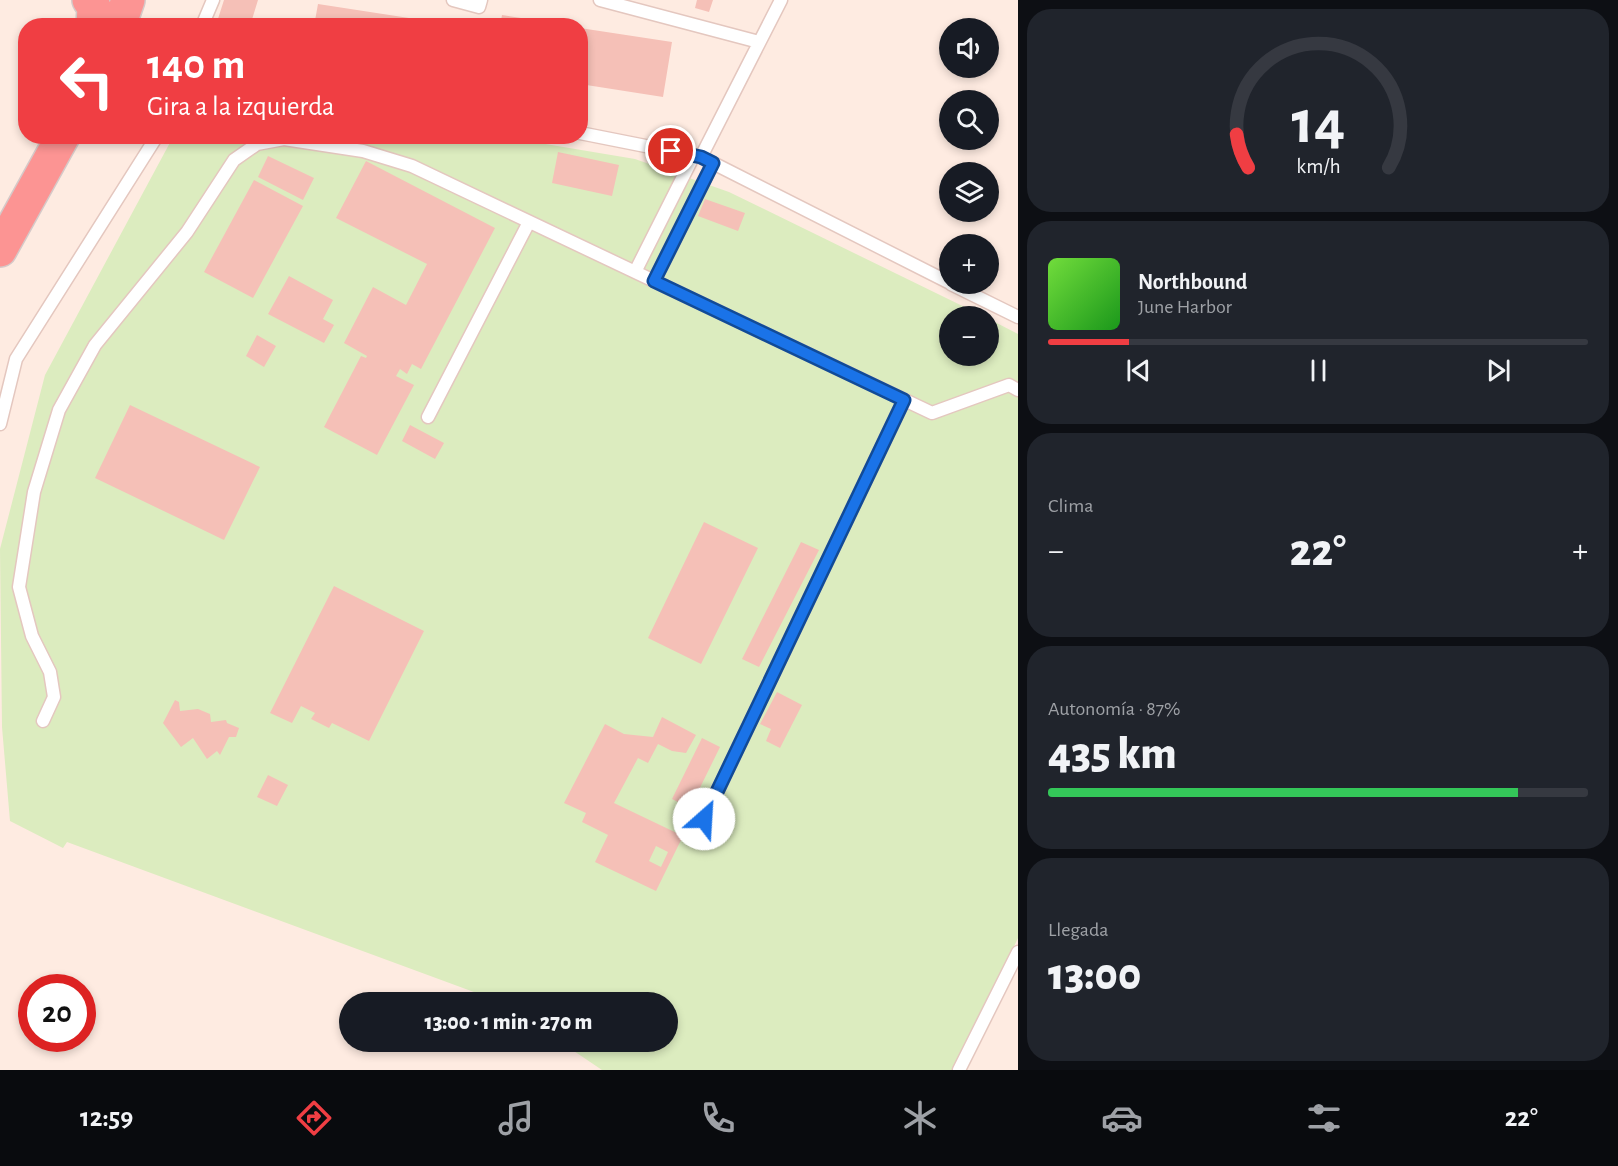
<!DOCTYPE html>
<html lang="es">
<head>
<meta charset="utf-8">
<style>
	:root { --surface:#171b24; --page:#20242c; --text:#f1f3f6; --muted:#9ea1a6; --line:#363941; --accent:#f03e43 }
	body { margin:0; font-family:"Alegreya Sans",sans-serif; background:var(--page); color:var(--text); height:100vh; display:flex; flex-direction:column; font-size:22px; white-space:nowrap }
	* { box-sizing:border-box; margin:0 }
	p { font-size:20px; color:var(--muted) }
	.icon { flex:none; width:33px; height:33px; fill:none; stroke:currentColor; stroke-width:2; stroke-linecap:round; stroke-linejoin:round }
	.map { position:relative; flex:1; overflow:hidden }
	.panel { display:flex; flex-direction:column; gap:9px; padding:9px; background:#0d0f14; width:600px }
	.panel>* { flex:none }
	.top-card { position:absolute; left:18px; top:18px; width:570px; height:126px; border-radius:24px; box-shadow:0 3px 9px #0003; background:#f03e43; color:#fff; overflow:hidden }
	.tools { position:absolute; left:939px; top:18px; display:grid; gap:12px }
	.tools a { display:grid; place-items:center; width:60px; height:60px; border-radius:50%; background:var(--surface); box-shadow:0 3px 9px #0003; font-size:30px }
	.speed { position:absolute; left:18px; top:974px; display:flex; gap:12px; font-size:30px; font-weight:700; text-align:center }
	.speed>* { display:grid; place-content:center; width:78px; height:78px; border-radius:50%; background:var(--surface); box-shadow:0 3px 9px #0003; line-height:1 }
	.speed .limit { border:9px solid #d22; background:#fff; color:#111 }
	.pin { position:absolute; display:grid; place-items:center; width:51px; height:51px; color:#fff; margin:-26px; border:3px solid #fff; border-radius:50%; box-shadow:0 2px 6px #0007 }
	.me { position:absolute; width:66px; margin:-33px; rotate:26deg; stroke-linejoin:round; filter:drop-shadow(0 0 4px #0008) }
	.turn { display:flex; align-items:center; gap:21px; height:126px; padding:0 30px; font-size:27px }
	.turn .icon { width:78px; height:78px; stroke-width:2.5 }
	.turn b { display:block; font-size:42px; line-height:51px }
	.big { font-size:45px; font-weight:800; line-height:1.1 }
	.panel .widget { flex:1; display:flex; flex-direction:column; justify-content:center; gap:9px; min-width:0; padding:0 21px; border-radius:24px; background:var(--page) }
	.panel .dial { align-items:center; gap:0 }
	.dial svg { height:156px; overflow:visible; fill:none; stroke:var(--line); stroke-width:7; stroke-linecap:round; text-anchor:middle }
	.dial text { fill:var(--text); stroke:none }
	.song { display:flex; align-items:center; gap:18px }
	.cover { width:72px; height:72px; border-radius:9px; background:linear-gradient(135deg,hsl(100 70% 55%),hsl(120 70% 35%)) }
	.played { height:6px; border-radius:3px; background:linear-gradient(90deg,var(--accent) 15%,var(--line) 15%) }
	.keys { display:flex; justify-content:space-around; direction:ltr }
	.heat { display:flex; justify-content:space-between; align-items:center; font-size:33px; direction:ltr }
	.charge { height:9px; border-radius:4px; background:linear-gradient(90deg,#34c759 87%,var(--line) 0) }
	.trip { position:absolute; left:339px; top:992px; width:339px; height:60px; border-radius:30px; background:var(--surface); box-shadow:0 3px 9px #0003; font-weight:800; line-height:60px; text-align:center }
	.tab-bar { display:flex; height:96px; justify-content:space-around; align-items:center; background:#090b0e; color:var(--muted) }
	.tab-bar .icon { width:42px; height:42px }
	.tab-bar .active { color:var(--accent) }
	.tab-bar b { font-size:27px; color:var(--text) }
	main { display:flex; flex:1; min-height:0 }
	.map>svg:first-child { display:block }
</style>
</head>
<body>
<main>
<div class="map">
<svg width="1018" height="1070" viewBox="0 0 1018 1070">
	<rect width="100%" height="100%" fill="#feebe1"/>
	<path fill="#dcecbf" d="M173 137H503L635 159 729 192 983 316H950V356H988L989 319 1018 334V938L955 1070H602L559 1041H668V1002H501L67 842 63 848 10 821 2 727 0 549 45 375Z"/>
	<path fill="#f5c0b7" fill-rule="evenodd" d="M224 0H258L250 26 216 25Z
		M697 0H713L709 12 695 8Z
		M318 4 448 24V26H314Z
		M502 15 560 24 559 26H500Z
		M580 28 672 42 663 97 580 84Z
		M558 152 619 165 612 196 552 183Z
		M268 156 314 178 303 200 258 177Z
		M366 161 495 228 421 369 412 364 407 374 400 369 396 376 414 385 377 455 324 427 361 356 366 358 367 356 344 343 373 287 406 305 427 264 336 218Z
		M254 180 303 206 253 298 204 272Z
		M705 199 745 213 738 231 698 216Z
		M289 276 333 300 323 319 334 325 324 343 268 314Z
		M257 335 276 346 264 367 246 356Z
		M130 405 260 467 224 540 95 478Z
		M410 425 444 443 435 459 402 441Z
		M704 522 758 548 701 664 648 638Z
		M801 542 819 550 759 667 742 659Z
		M334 586 424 631 369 741 332 723 329 728 311 719 315 713 301 706 292 723 270 713Z
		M777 692 802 705 780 748 766 741 771 729 760 724Z
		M175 700 179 702 180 711 198 709 210 714 211 722 226 720 227 723 239 728 236 737H229L220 755 217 751 207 759 193 738 181 747 163 723Z
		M662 717 696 735 686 753 672 751 658 744 648 763 638 758 614 803 683 836 656 891 595 862 608 835 582 822 586 813 564 803 605 724 624 734 653 737ZM656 846 668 852 661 867 649 861Z
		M702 738 720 747 690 808 672 799Z
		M268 775 288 785 277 806 257 797Z"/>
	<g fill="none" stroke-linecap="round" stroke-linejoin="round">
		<g stroke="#e4c7bf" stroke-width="15">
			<path id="lane" d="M453 0 479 7 481 0
				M600 0 759 42
				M202 26 213 0
				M580 133 701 157 950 283
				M701 157 781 0
				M635 272 694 155
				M654 281 713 163
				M951 284 1018 317
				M428 417 529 222
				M0 424 16 359 157 136
				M43 721 54 697 50 672 32 636 19 587 34 492 59 410 95 345 187 232 234 160 257 144 284 139 363 151 412 166 932 413 1009 385 1018 390
				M704 819 904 400
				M959 1070 1018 952"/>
		</g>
		<g stroke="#d6c9c8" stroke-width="36">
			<path id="highway" d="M89 0 94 7 93 26
				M119 26 128 0
				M0 250 63 136"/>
		</g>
		<use href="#lane" stroke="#fff" stroke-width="12"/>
		<use href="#highway" stroke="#fc9493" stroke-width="33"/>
	</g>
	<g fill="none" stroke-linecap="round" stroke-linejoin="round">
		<g stroke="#114b97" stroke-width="15">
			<path id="route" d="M671 151 701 157 713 163 654 281 904 400 704 819"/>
		</g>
		<use href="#route" stroke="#1a73e8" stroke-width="10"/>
	</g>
</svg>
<div class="tools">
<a><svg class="icon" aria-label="sound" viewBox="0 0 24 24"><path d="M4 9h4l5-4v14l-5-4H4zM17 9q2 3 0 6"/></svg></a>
<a><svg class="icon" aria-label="search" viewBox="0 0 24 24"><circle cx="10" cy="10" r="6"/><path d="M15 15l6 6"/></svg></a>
<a><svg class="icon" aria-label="layers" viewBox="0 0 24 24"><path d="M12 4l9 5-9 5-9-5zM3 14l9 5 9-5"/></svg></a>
<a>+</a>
<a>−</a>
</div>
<div class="speed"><div class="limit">20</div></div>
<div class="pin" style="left:671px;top:151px;background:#d93025"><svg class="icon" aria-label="arrive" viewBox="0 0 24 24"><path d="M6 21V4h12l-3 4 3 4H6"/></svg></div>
<svg class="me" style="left:704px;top:819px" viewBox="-20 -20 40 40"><circle r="19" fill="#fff"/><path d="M0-13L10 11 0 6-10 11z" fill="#1a73e8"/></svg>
<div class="trip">13:00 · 1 min · 270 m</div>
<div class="top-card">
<div class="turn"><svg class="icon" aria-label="left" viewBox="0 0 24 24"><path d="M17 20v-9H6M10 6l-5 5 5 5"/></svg><div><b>140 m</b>Gira a la izquierda</div></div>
</div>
</div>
<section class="panel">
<div class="widget dial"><svg viewBox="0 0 100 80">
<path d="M14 69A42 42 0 1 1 86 69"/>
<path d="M14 69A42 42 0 0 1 8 52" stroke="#f03e43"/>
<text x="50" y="56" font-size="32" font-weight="700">14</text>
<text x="50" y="72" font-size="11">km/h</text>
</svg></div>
<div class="widget">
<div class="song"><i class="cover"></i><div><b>Northbound</b><p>June Harbor</p></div></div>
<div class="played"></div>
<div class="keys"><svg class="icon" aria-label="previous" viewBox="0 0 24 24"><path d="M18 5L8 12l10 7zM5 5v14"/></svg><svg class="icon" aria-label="pause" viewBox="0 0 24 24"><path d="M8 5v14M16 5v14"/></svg><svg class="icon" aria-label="next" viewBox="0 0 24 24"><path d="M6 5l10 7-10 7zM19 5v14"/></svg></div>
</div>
<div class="widget"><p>Clima</p>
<div class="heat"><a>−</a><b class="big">22°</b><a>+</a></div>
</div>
<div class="widget"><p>Autonomía · 87%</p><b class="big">435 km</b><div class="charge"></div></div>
<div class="widget"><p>Llegada</p><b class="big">13:00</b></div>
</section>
</main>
<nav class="tab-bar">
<b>12:59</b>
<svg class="icon active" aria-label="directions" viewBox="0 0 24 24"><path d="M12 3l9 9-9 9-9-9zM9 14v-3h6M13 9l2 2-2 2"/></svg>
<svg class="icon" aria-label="music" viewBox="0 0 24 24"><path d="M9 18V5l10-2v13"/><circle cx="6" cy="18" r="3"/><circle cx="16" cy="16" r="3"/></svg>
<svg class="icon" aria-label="phone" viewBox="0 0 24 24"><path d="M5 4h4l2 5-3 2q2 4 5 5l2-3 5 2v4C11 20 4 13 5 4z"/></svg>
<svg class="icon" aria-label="climate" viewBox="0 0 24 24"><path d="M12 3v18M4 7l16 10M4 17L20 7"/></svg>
<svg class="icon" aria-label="car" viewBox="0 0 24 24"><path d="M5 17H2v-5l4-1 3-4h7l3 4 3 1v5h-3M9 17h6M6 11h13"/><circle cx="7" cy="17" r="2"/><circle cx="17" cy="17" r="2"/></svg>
<svg class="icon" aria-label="filters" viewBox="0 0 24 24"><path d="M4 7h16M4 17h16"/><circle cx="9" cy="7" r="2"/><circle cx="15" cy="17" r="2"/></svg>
<b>22°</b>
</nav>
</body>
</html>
